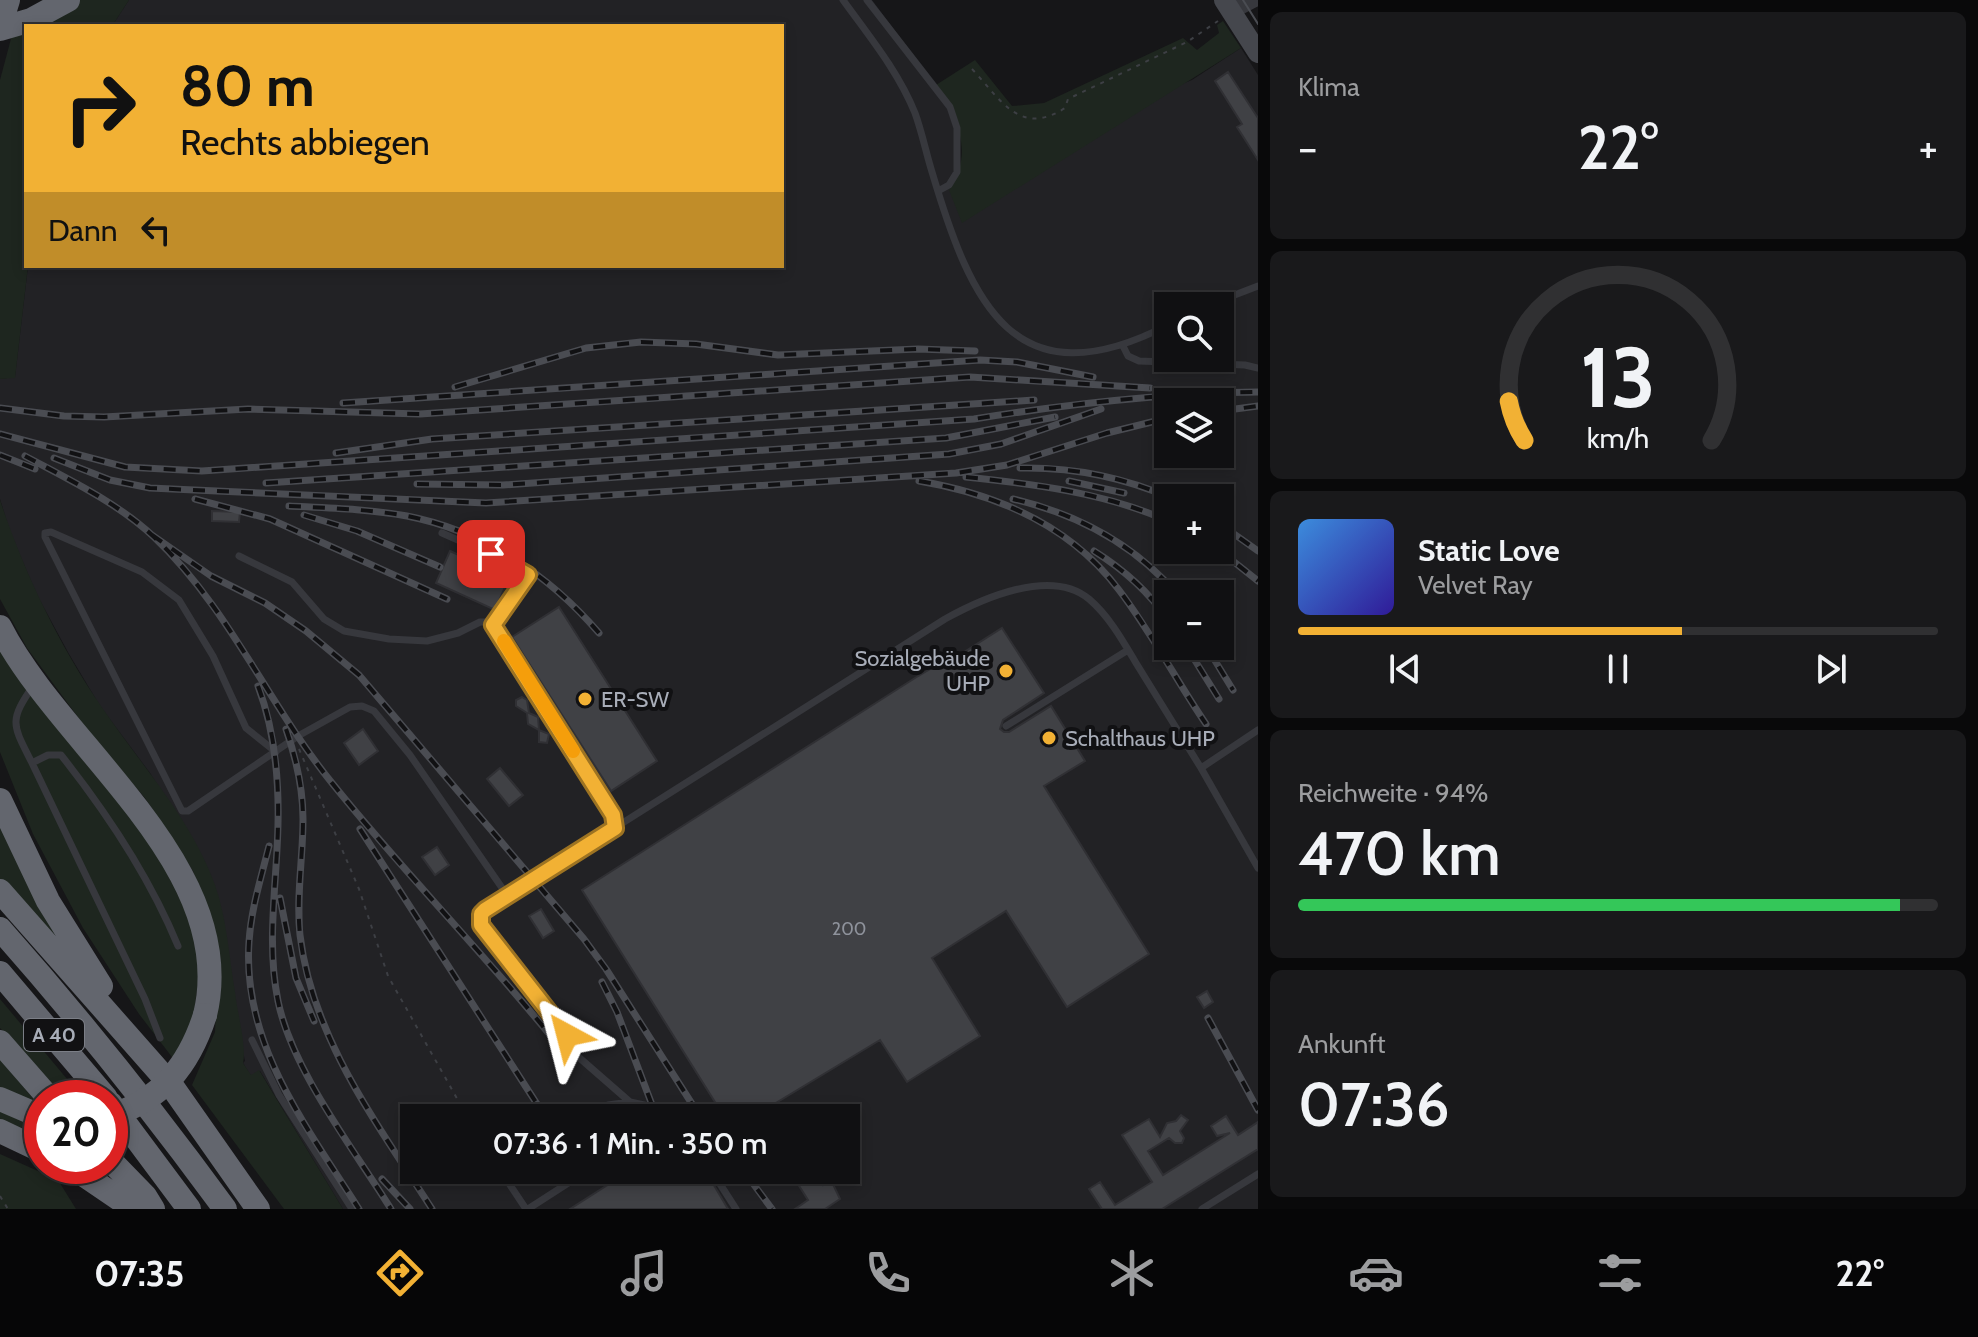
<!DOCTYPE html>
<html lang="de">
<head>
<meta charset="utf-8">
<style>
	:root { --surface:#101012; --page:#19191b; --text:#f1f3f6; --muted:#9c9d9f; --line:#303032; --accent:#f2b134 }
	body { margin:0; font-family:Cabin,sans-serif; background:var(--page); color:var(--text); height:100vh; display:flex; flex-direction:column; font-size:30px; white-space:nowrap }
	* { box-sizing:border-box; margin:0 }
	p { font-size:26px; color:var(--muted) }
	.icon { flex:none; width:44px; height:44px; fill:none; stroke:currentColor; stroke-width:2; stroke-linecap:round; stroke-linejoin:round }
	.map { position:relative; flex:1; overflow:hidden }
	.details { display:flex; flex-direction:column; gap:12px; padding:12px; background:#09090a; width:720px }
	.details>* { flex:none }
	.banner { position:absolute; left:24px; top:24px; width:760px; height:244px; border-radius:0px; box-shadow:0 4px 12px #0003,0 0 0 2px var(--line); background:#f2b134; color:#111; overflow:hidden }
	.buttons { position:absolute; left:1154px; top:292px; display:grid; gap:16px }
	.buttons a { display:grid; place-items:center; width:80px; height:80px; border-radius:0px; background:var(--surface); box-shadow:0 4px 12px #0003,0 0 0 2px var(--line); font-size:40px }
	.speed { position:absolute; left:24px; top:1080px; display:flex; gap:16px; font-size:40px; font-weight:700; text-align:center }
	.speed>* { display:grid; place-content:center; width:104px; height:104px; border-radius:50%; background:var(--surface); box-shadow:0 4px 12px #0003,0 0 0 2px var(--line); line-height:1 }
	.speed .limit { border:12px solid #d22; background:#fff; color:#111 }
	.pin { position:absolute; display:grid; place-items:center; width:68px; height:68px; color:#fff; margin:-34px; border-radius:16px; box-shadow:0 4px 12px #0006 }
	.me { position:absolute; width:88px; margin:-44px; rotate:322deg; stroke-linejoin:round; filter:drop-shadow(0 0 6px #0008) }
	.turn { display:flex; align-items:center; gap:28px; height:168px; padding:0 24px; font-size:36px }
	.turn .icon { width:104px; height:104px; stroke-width:2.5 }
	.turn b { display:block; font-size:56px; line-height:68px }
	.then { display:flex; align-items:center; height:76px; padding:0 24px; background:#0003; gap:16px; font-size:30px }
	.big { font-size:60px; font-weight:600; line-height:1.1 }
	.details .widget { flex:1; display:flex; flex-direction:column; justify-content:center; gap:12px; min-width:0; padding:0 28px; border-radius:12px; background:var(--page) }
	.details .dial { align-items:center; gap:0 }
	.dial svg { height:208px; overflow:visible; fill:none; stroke:var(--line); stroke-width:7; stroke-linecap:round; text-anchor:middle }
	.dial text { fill:var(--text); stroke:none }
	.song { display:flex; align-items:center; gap:24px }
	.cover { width:96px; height:96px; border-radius:12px; background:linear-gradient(135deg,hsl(210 70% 55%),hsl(250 70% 35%)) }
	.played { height:8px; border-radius:4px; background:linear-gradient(90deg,var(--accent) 60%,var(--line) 60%) }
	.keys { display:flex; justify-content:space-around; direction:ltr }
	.heat { display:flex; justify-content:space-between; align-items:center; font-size:44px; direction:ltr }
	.charge { height:12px; border-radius:6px; background:linear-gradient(90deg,#34c759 94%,var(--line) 0) }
	.trip { position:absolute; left:400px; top:1104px; width:460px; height:80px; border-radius:0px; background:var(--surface); box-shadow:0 4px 12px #0003,0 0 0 2px var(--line); font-weight:600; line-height:80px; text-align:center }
	.dock { display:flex; height:128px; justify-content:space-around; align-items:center; background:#060607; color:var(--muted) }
	.dock .icon { width:56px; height:56px }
	.dock .active { color:var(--accent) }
	.dock b { font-size:36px; color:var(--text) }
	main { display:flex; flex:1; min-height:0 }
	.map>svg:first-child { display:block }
</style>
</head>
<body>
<main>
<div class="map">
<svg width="1258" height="1209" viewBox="0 0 1258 1209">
	<rect width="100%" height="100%" fill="#161618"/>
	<path fill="#222225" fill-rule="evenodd" d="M129 0H872L936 85 960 128V173L1192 80 1241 48 1258 75V1209H343L260 1071 251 1076 243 1063 245 1061 202 857 150 773 100 706 69 654 37 595 10 532 0 499V379L15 377 28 266H782V26H112ZM1168 306H1220V358H1168ZM1168 402H1220V454H1168ZM1168 498H1220V550H1168ZM1168 594H1220V646H1168ZM414 1118H846V1170H414Z"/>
	<path fill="#1e261f" d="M79 0H129L112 26H41Z
		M1223 21 1241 48 962 223 949 190C975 149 957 123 936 85L975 60 1012 106 1044 103 1183 38 1197 50 1219 33 1217 25Z
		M26 31 28 266 15 378 0 379V80L12 35Z
		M0 500C24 572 58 643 101 706 140 764 191 818 215 885 227 919 229 957 235 992 237 1012 247 1047 243 1063L251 1075 259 1070 343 1209H284L192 1085 215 1032 218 965 212 925 193 871 145 798 86 728 27 648 0 599Z
		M0 646 144 834 178 886 194 931 199 975 192 1027 175 1061 139 1014 83 928 33 834 0 752Z
		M0 824 62 943 0 879Z
		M0 999 83 1098H65L3 1031 0 1028Z
		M0 1059 42 1109V1144L0 1125Z
		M0 1154 58 1180 76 1209H0Z"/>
	<path fill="#404145" stroke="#303034" stroke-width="2" d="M1228 72 1258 118V160L1237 127 1242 124 1215 81Z
		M212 511 240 512 239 522 212 521Z
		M450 551 509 578 495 610 436 583Z
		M559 607 657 761 611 791 512 637Z
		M1002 628 1044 693 1003 720 1000 729 1004 732H1009L1051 706 1085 761 1044 786 1149 954 1067 1007 1006 911 932 958 980 1036 907 1082 880 1040 751 1118H725L582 890 915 678 959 652 961 654Z
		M522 697 527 700 529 713 538 717 539 730 549 734 547 743 539 742V730L528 724 527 713 516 706V700Z
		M363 729 378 751 359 765 344 743Z
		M500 768 523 795 509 806 487 779Z
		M437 847 449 865 435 875 422 857Z
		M541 909 554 931 543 938 529 916Z
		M1207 991 1213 1002 1204 1008 1197 997Z
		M1181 1115 1188 1120 1180 1131 1184 1138 1182 1143H1175L1169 1138 1148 1151 1163 1175 1230 1133 1217 1136 1211 1126 1226 1116 1238 1135 1258 1122V1149L1162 1209H1102L1089 1189 1100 1182 1115 1205 1152 1182 1122 1135 1149 1119 1160 1137 1167 1123 1176 1121Z
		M631 1170H705L728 1209H570Z
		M789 1170H814L823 1185 831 1180 840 1199 825 1209H795L808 1200Z"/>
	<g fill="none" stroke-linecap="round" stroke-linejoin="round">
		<path stroke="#3d3f44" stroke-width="2" stroke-dasharray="4 6" stroke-linecap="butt" d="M972 69C1001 100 1020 137 1065 108L1068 99 1187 42 1218 21
			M299 749 359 889 388 976 468 1118
			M0 1196 8 1209"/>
		<path stroke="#37383d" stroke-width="7" d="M843 0C869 36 898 71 915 113 922 132 926 153 932 172 971 303 1014 404 1168 325
			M867 0 950 107 957 128V172L949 185 938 191
			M1206 306 1258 286
			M1123 346 1128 356 1139 361 1245 365 1258 368
			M442 533 510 563 528 575 493 625
			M239 556 292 582 324 619 344 631 389 639 427 641 458 633 480 622H487L493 625 613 815 615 828
			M33 686C8 722 13 725 32 763L48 755H61C107 813 150 878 178 946
			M1006 726 1128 650
			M1258 730 1201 768 1258 868
			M276 752 246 728 213 656 179 600 142 572 51 532 45 533V537L182 811H188L298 736 350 707 362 706 374 711 410 755 507 895
			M32 763 145 999 160 1038
			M252 1040 279 1095 352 1209
			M594 1118 608 1105 630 1102
			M678 1118 668 1110 630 1102 575 1054 567 1035 481 925V914L485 910 945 619C981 599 1051 567 1089 599 1109 616 1123 641 1136 663 1158 698 1179 733 1201 768
			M500 1170 526 1209
			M711 1170 736 1209
			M528 1209 576 1178 582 1170
			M1202 1209 1258 1174"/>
		<path stroke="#37383d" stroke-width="16" d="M1232 11 1253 0"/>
		<path stroke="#45474d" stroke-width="20" d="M1224 0 1258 53"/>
		<path stroke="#63666e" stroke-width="24" d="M0 26 8 0
			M0 29 31 20 68 0
			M0 627C60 746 241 867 205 1015
			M0 800 48 901 101 986
			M0 891 171 1085 258 1209
			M0 929C80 1019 154 1112 225 1209
			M0 973 106 1098
			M0 1042 49 1098
			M0 1099 42 1117
			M110 1103 189 1209
			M0 1131 42 1151
			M110 1160 145 1196 153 1209
			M71 1166 134 1209"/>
		<path stroke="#4a4c52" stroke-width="2" d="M1243 0 1258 24"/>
		<g stroke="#4a4c52" stroke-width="7">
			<path id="rail" d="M455 387 586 348 641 342 696 344 778 355 918 349 975 351
				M343 403 980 360 1017 362 1093 377
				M0 408 64 416 104 417 248 409 420 414 970 377 1150 388
				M1220 411 1258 406
				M0 434 125 467 202 471 974 419C1068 404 1163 393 1258 392
				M336 453 432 439 1034 400
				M0 455 35 469
				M25 456C68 479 118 503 154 537 229 608 268 704 332 783 404 873 486 955 558 1045
				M54 458 110 480 150 488 486 503 956 473 1007 465 1107 433 1168 418
				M1020 468C1073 467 1123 477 1171 498
				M966 477C1034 484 1106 493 1168 521
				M919 481C996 494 1070 525 1119 590 1151 632 1176 680 1206 724
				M1069 481 1124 493
				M266 483 946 438 1055 417
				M417 484 503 485 949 454 1001 444 1101 409
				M195 499 270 519 447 599
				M1013 499C1077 514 1134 544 1177 594
				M289 506C328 508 368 509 407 516 484 531 549 575 599 633
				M304 515 357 531 440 567
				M1220 524 1258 551
				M152 535 211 576 265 603 306 631 359 675 584 939 606 969 701 1118
				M1219 550 1258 581
				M1094 551C1123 569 1149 592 1168 620
				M1186 646 1219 699
				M1206 646 1233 690
				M258 686C275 731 279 777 278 824 277 883 266 942 278 1001 292 1070 353 1148 391 1209
				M286 729C296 758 303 788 303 819 303 858 296 896 300 935 312 1038 378 1125 432 1209
				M360 829 546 1118
				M269 846C261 878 251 909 249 942 242 1045 307 1127 359 1209
				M280 898 296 978 314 1021
				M602 982 617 1012 657 1118
				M1208 1018 1258 1110
				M743 1170 772 1209
				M382 1179 410 1209"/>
		</g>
		<use href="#rail" stroke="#111113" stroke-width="4" stroke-dasharray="12" stroke-linecap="butt"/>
		<path stroke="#63666e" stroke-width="24" d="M110 1116C161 1100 189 1065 205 1015"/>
	</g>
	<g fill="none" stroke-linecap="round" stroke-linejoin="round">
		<g stroke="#9d7322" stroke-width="20">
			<path id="route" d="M491 554 528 575 493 625 613 815 615 828 485 910 481 914V925L567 1035"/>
		</g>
		<use href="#route" stroke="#f2b134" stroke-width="14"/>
		<path stroke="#f59e0b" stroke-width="14" d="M504 641 573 751"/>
	</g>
	<g fill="#f2b134" stroke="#111113" stroke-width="3">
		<circle cx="1006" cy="671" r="8"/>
		<circle cx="585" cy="699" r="8"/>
		<circle cx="1049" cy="738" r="8"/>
	</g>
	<g text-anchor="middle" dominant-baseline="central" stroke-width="8" stroke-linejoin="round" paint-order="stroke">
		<g font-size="18" fill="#8e929b">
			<text x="849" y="929">200</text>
		</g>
		<rect fill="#111113" stroke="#7b7e86" stroke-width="2" x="24" y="1019" width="60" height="32" rx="6"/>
		<g font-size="20" font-weight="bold" fill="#a8adb8">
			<text x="54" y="1035">A 40</text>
		</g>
		<g font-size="22" fill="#a8adb8" stroke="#111113" text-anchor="start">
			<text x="990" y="658" text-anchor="end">Sozialgebäude<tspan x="990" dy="25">UHP</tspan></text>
			<text x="601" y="699">ER-SW</text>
			<text x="1065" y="738">Schalthaus UHP</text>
		</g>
	</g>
</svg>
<div class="buttons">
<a><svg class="icon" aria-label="search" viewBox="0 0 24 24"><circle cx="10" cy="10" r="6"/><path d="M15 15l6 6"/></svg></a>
<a><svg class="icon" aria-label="layers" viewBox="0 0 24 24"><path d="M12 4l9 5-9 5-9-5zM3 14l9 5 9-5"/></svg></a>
<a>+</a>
<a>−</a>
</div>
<div class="speed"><div class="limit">20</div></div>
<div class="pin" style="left:491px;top:554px;background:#d93025"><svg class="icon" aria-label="arrive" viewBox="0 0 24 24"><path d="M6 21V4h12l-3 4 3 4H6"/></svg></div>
<svg class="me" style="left:567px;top:1035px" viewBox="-20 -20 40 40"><path d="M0-17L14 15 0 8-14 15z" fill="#f2b134" stroke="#fff" stroke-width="4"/></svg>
<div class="trip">07:36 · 1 Min. · 350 m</div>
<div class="banner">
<div class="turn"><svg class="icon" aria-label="right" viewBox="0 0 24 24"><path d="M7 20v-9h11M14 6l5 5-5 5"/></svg><div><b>80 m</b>Rechts abbiegen</div></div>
<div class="then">Dann<svg class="icon" aria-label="left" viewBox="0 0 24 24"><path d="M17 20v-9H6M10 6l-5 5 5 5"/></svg></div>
</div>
</div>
<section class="details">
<div class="widget"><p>Klima</p>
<div class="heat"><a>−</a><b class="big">22°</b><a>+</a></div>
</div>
<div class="widget dial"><svg viewBox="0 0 100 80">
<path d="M14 69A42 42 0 1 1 86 69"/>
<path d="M14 69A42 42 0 0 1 8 54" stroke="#f2b134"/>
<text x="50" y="56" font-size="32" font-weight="700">13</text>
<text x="50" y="72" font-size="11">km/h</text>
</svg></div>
<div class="widget">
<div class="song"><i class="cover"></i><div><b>Static Love</b><p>Velvet Ray</p></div></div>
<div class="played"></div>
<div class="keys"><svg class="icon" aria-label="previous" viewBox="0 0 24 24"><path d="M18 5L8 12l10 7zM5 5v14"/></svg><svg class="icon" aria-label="pause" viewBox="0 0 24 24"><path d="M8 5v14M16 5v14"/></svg><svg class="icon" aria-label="next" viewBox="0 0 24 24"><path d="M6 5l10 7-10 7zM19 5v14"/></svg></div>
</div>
<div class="widget"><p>Reichweite · 94%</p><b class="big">470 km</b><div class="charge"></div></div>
<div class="widget"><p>Ankunft</p><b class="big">07:36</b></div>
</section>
</main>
<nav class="dock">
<b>07:35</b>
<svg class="icon active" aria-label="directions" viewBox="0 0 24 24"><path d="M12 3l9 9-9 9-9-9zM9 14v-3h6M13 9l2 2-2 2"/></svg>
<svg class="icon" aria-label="music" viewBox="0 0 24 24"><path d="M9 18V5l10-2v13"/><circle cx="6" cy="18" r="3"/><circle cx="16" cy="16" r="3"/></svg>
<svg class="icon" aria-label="phone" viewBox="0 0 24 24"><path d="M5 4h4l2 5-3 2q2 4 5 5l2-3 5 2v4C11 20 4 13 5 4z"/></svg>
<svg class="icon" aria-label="climate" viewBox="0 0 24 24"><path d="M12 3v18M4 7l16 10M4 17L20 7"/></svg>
<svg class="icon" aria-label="car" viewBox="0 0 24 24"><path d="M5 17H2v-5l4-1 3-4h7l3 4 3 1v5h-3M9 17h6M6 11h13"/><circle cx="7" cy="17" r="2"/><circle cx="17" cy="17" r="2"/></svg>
<svg class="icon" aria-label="filters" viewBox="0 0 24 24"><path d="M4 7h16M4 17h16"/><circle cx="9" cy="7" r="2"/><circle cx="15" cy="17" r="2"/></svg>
<b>22°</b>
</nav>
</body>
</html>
